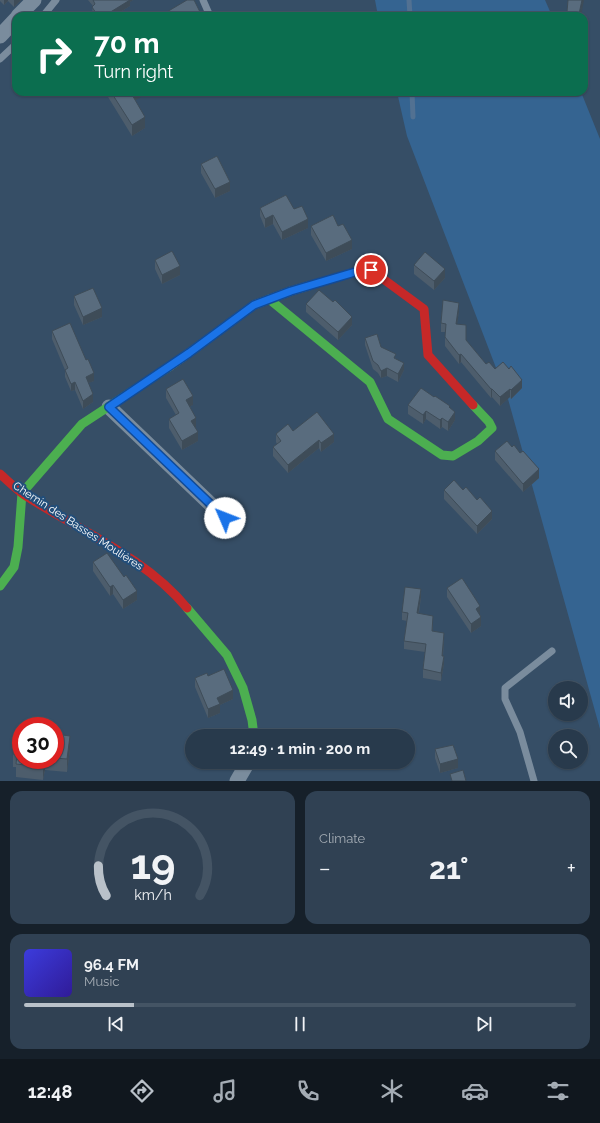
<!DOCTYPE html>
<html lang="en">
<head>
<meta charset="utf-8">
<style>
	:root { --surface:#283a4c; --page:#304153; --text:#f1f3f6; --muted:#a5adb5; --line:#445464; --accent:#b9c1c9 }
	body { margin:0; font-family:Raleway,sans-serif; background:var(--page); color:var(--text); height:100vh; display:flex; flex-direction:column; font-size:15px; white-space:nowrap }
	* { box-sizing:border-box; margin:0 }
	p { font-size:13px; color:var(--muted) }
	.icon { flex:none; width:22px; height:22px; fill:none; stroke:currentColor; stroke-width:2; stroke-linecap:round; stroke-linejoin:round }
	.map { position:relative; height:781px; overflow:hidden }
	.side { display:flex; flex-direction:column; gap:10px; padding:10px; background:#16202a; flex:1 }
	.side>* { flex:none }
	.guide { position:absolute; left:12px; top:12px; width:576px; height:84px; border-radius:12px; box-shadow:0 1px 3px #0004,0 0 0 1px var(--line); background:#0b6e4f; color:#fff; overflow:hidden }
	.buttons { position:absolute; left:548px; top:681px; display:grid; gap:8px }
	.buttons a { display:grid; place-items:center; width:40px; height:40px; border-radius:50%; background:var(--surface); box-shadow:0 1px 3px #0004,0 0 0 1px var(--line); font-size:20px }
	.speed { position:absolute; left:12px; top:717px; display:flex; gap:8px; font-size:20px; font-weight:700; text-align:center }
	.speed>* { display:grid; place-content:center; width:52px; height:52px; border-radius:50%; background:var(--surface); box-shadow:0 1px 3px #0004,0 0 0 1px var(--line); line-height:1 }
	.speed .limit { border:6px solid #d22; background:#fff; color:#111 }
	.pin { position:absolute; display:grid; place-items:center; width:34px; height:34px; color:#fff; margin:-17px; border:2px solid #fff; border-radius:50%; box-shadow:0 1px 4px #0007 }
	.me { position:absolute; width:44px; margin:-22px; rotate:314deg; stroke-linejoin:round; filter:drop-shadow(0 0 3px #0008) }
	.turn { display:flex; align-items:center; gap:14px; height:84px; padding:0 16px; font-size:18px }
	.turn .icon { width:52px; height:52px; stroke-width:2.5 }
	.turn b { display:block; font-size:28px; line-height:34px }
	.big { font-size:30px; font-weight:700; line-height:1.1 }
	.side .tile { flex:1; display:flex; flex-direction:column; justify-content:center; gap:6px; min-width:0; padding:0 14px; border-radius:12px; background:var(--page) }
	.side .dial { align-items:center; gap:0 }
	.dial svg { height:104px; overflow:visible; fill:none; stroke:var(--line); stroke-width:7; stroke-linecap:round; text-anchor:middle }
	.dial text { fill:var(--text); stroke:none }
	.song { display:flex; align-items:center; gap:12px }
	.cover { width:48px; height:48px; border-radius:6px; background:linear-gradient(135deg,hsl(240 70% 55%),hsl(250 70% 35%)) }
	.played { height:4px; border-radius:2px; background:linear-gradient(90deg,var(--accent) 20%,var(--line) 20%) }
	.keys { display:flex; justify-content:space-around; direction:ltr }
	.heat { display:flex; justify-content:space-between; align-items:center; font-size:22px; direction:ltr }
	.side .tiles { flex:1; display:grid; gap:10px; grid-template-columns:1fr 1fr }
	.tile:last-child { grid-column:span 2 }
	.trip { position:absolute; left:185px; top:729px; width:230px; height:40px; border-radius:20px; background:var(--surface); box-shadow:0 1px 3px #0004,0 0 0 1px var(--line); font-weight:700; line-height:40px; text-align:center }
	.dock { display:flex; height:64px; justify-content:space-around; align-items:center; background:#10171e; color:var(--muted) }
	.dock .icon { width:28px; height:28px }
	.dock .selected { color:var(--accent) }
	.dock b { font-size:18px; color:var(--text) }
	.map>svg:first-child { display:block }
</style>
</head>
<body>
<div class="map">
<svg width="600" height="781" viewBox="0 0 600 781">
	<rect width="100%" height="100%" fill="#364e66"/>
	<path fill="#356491" d="M375 0H545L552 16H378Z
		M397 92H581L600 139V729L508 399 407 136Z"/>
	<g fill="none" stroke-linecap="round" stroke-linejoin="round">
		<path stroke="#527192" stroke-width="5" d="M409 0 410 16
			M412 92 413 117"/>
		<path stroke="#7a8c9d" stroke-width="7" d="M203 0 210 16
			M43 16 56 0
			M0 59 16 44
			M534 781 520 732 505 699V688L552 651"/>
		<path stroke="#7a8c9d" stroke-width="15" d="M18 16 34 0
			M0 36 16 19
			M109 407 225 518
			M237 781 248 762"/>
		<path stroke="#4caf50" stroke-width="9" d="M269 299 370 382 388 419 442 455 453 456 478 441 492 428 489 422 473 405
			M0 586 14 567 18 547 22 493 82 424 169 367
			M187 608 227 655 243 688 252 720 254 736"/>
		<path stroke="#ffc107" stroke-width="9" d="M169 367 189 353 254 305 291 291 308 286"/>
		<path stroke="#c62828" stroke-width="9" d="M308 286 362 270H371L424 309 428 355 473 405
			M0 474C8 481 15 488 23 494 78 530 144 556 187 608"/>
	</g>
	<path fill="#4d5d6c" d="M0 0H21L14 7 8 1 4 5 0 1V2Z
		M88 0H133L130 2V6L114 16H94L92 13 93 6Z
		M568 0 581 16H567Z
		M105 92H149L135 100 145 128 132 136Z
		M201 164 230 191 215 198 201 173Z
		M260 208 294 209 308 228 282 240 273 224 265 228 260 216Z
		M311 226H338L352 249 326 261 311 235Z
		M155 260 180 275 162 284 155 269Z
		M414 265 445 278 434 290 414 274Z
		M74 296 102 317 83 325 74 305Z
		M306 304 352 325 338 340 306 312Z
		M459 311 457 324 466 340 486 364 495 369 522 388 511 399 510 397 500 406 492 397 491 398 461 362 459 364 445 346V332H441V323Z
		M52 331 86 360 94 381 88 383 93 402 83 409 75 390 71 391 65 377V370L52 339Z
		M365 338 381 347 396 359 404 370 398 382 387 376 381 378 378 373 373 369 365 345Z
		M166 389 193 405 190 406 196 427H195L198 441 182 450 169 428V419L176 415 166 398Z
		M408 405 450 408 455 420 448 431 442 427 440 429 426 419 423 424 408 414Z
		M293 431 334 442 321 452 319 448 288 473 273 456V447L277 444 276 442V434Z
		M495 451 539 478 523 492 495 460Z
		M444 490H463L492 519 477 534 444 499Z
		M93 562 124 577 137 600 123 609 113 594 110 596 93 571Z
		M447 588 480 615 481 626 471 633 447 597Z
		M421 597 419 613 433 625V631L444 641 443 656 444 664 441 681 423 678V669L425 652 404 649V641L407 621 402 620V612Z
		M208 676 233 699 220 705V713L208 718 195 687V678Z
		M55 734 70 749 67 772 45 770 43 780 16 777V767H13V754L15 735 21 760H55Z
		M435 749 458 768 440 773 435 758Z"/>
	<path fill="#3e4c58" d="M4 0H8V1L4 5Z
		M14 0H21L14 7Z
		M127 0H133L130 2V6L114 16H104Z
		M582 0H584L581 16H579Z
		M200 12V16H193Z
		M132 92H149L131 103V93Z
		M145 117V128L132 136V125Z
		M230 182V191L215 198V189Z
		M273 215V224L265 228V219Z
		M308 219V228L282 240V232Z
		M352 240V249L326 261V253Z
		M180 266V275L162 284V275Z
		M445 269V278L434 290V281Z
		M459 303V311L456 333V324Z
		M102 308V317L83 325V317Z
		M352 317V325L338 340V332Z
		M461 354V362L459 364V355Z
		M404 363V370L398 382V374Z
		M387 368V376L381 378V371Z
		M94 373V381L86 384V377Z
		M522 380V388L511 399V390Z
		M75 382V390L71 391V384Z
		M491 389H492V397L491 398Z
		M510 389V397L500 406V397Z
		M93 394V402L83 409V401Z
		M193 396V405L186 408V400Z
		M426 411V419L423 424V415Z
		M455 412V420L448 431V422Z
		M196 418V427L191 430V421Z
		M442 418V427L440 429V420Z
		M198 432V441L182 450V441Z
		M334 434V442L321 452V443Z
		M319 440V448L288 473V465Z
		M539 469V478L523 492V484Z
		M492 511V519L477 534V526Z
		M113 585V594L110 596V587Z
		M421 589V597L417 622V613Z
		M137 591V600L123 609V600Z
		M480 606V615L476 609Z
		M433 616V625L432 640V631Z
		M481 617V626L471 633V624Z
		M444 633V641L442 664V656Z
		M444 656V664L441 681V673Z
		M233 690V699L220 705V713L208 718V709L217 698Z
		M70 736V749L67 772V759Z
		M458 759V768L440 773V764Z
		M44 760H45V770L43 780V767Z"/>
	<path fill="#596c7e" stroke="#3e4c58" d="M93 0H130L104 16H98L92 7 95 4Z
		M187 0H194L200 12 193 16H160Z
		M568 0H582L579 14 567 12Z
		M111 92H132L131 93 145 117 132 125Z
		M217 156 230 182 215 189 201 164Z
		M286 195 294 209 302 206 308 219 282 232 273 215 265 219 260 208Z
		M333 215 338 226 343 224 352 240 326 253 311 226Z
		M172 251 180 266 162 275 155 260Z
		M425 252 445 269 434 281 414 265Z
		M93 288 102 308 83 317 74 296Z
		M319 290 333 302 335 300 352 317 338 332 306 304Z
		M443 300 459 303 456 324 466 325V340L486 364 489 362 495 369 503 362 509 369 511 366 522 380 511 390 510 389 500 397 492 389H491L461 354 459 355 445 337 446 324 441 323Z
		M70 323 86 360 88 359 94 373 86 377 93 394 83 401 75 382 71 384 65 370 68 368 52 331Z
		M377 334 381 347 396 354 394 358 404 363 398 374 387 368 381 371 378 365 373 361 365 338Z
		M183 379 193 396 186 400 196 418 191 421 198 432 182 441 169 419 179 413 166 389Z
		M421 388 434 397 435 396 450 406 449 407 455 412 448 422 442 418 440 420 426 411 423 415 408 405Z
		M317 412 334 434 321 443 319 440 288 465 273 447 281 441 276 434 288 424 293 431Z
		M507 441 512 447 514 445 520 453 523 451 539 469 523 484 495 451Z
		M454 480 463 490 466 487 477 500 480 497 492 511 477 526 444 490Z
		M107 553 124 577 126 575 137 591 123 600 113 585 110 587 93 562Z
		M462 578 480 606 476 609 481 617 471 624 447 588Z
		M405 587 421 589 417 613 433 616 432 631 444 633 442 656H444L441 673 423 669 426 644 404 641 408 613 402 612Z
		M224 669 233 690 217 698 220 704 208 709 195 678 207 673 208 676Z
		M55 734 70 736 67 759 55 758Z
		M15 735H21V760H44L43 767 16 764 17 754H13Z
		M453 745 458 759 440 764 435 749Z
		M463 770 466 781H452L450 774Z"/>
	<g fill="none" stroke-linecap="round" stroke-linejoin="round">
		<g stroke="#114b97" stroke-width="10">
			<path id="route" d="M225 518 109 407 189 353 254 305 291 291 362 270H371"/>
		</g>
		<use href="#route" stroke="#1a73e8" stroke-width="7"/>
	</g>
	<g text-anchor="middle" dominant-baseline="central" stroke-width="4" stroke-linejoin="round" paint-order="stroke">
		<g font-size="11" fill="#fff" stroke="#224e7a">
			<text transform="translate(78 526) rotate(33)">Chemin des Basses Moulières</text>
		</g>
	</g>
</svg>
<div class="buttons">
<a><svg class="icon" aria-label="sound" viewBox="0 0 24 24"><path d="M4 9h4l5-4v14l-5-4H4zM17 9q2 3 0 6"/></svg></a>
<a><svg class="icon" aria-label="search" viewBox="0 0 24 24"><circle cx="10" cy="10" r="6"/><path d="M15 15l6 6"/></svg></a>
</div>
<div class="speed"><div class="limit">30</div></div>
<div class="pin" style="left:371px;top:270px;background:#d93025"><svg class="icon" aria-label="arrive" viewBox="0 0 24 24"><path d="M6 21V4h12l-3 4 3 4H6"/></svg></div>
<svg class="me" style="left:225px;top:518px" viewBox="-20 -20 40 40"><circle r="19" fill="#fff"/><path d="M0-13L10 11 0 6-10 11z" fill="#1a73e8"/></svg>
<div class="trip">12:49 · 1 min · 200 m</div>
<div class="guide">
<div class="turn"><svg class="icon" aria-label="right" viewBox="0 0 24 24"><path d="M7 20v-9h11M14 6l5 5-5 5"/></svg><div><b>70 m</b>Turn right</div></div>
</div>
</div>
<section class="side">
<div class="tiles">
<div class="tile dial"><svg viewBox="0 0 100 80">
<path d="M14 69A42 42 0 1 1 86 69"/>
<path d="M14 69A42 42 0 0 1 8 46" stroke="#b9c1c9"/>
<text x="50" y="56" font-size="32" font-weight="700">19</text>
<text x="50" y="72" font-size="11">km/h</text>
</svg></div>
<div class="tile"><p>Climate</p>
<div class="heat"><a>−</a><b class="big">21°</b><a>+</a></div>
</div>
<div class="tile">
<div class="song"><i class="cover"></i><div><b>96.4 FM</b><p>Music</p></div></div>
<div class="played"></div>
<div class="keys"><svg class="icon" aria-label="previous" viewBox="0 0 24 24"><path d="M18 5L8 12l10 7zM5 5v14"/></svg><svg class="icon" aria-label="pause" viewBox="0 0 24 24"><path d="M8 5v14M16 5v14"/></svg><svg class="icon" aria-label="next" viewBox="0 0 24 24"><path d="M6 5l10 7-10 7zM19 5v14"/></svg></div>
</div>
</div>
</section>
<nav class="dock">
<b>12:48</b>
<svg class="icon selected" aria-label="directions" viewBox="0 0 24 24"><path d="M12 3l9 9-9 9-9-9zM9 14v-3h6M13 9l2 2-2 2"/></svg>
<svg class="icon" aria-label="music" viewBox="0 0 24 24"><path d="M9 18V5l10-2v13"/><circle cx="6" cy="18" r="3"/><circle cx="16" cy="16" r="3"/></svg>
<svg class="icon" aria-label="phone" viewBox="0 0 24 24"><path d="M5 4h4l2 5-3 2q2 4 5 5l2-3 5 2v4C11 20 4 13 5 4z"/></svg>
<svg class="icon" aria-label="climate" viewBox="0 0 24 24"><path d="M12 3v18M4 7l16 10M4 17L20 7"/></svg>
<svg class="icon" aria-label="car" viewBox="0 0 24 24"><path d="M5 17H2v-5l4-1 3-4h7l3 4 3 1v5h-3M9 17h6M6 11h13"/><circle cx="7" cy="17" r="2"/><circle cx="17" cy="17" r="2"/></svg>
<svg class="icon" aria-label="filters" viewBox="0 0 24 24"><path d="M4 7h16M4 17h16"/><circle cx="9" cy="7" r="2"/><circle cx="15" cy="17" r="2"/></svg>
</nav>
</body>
</html>
